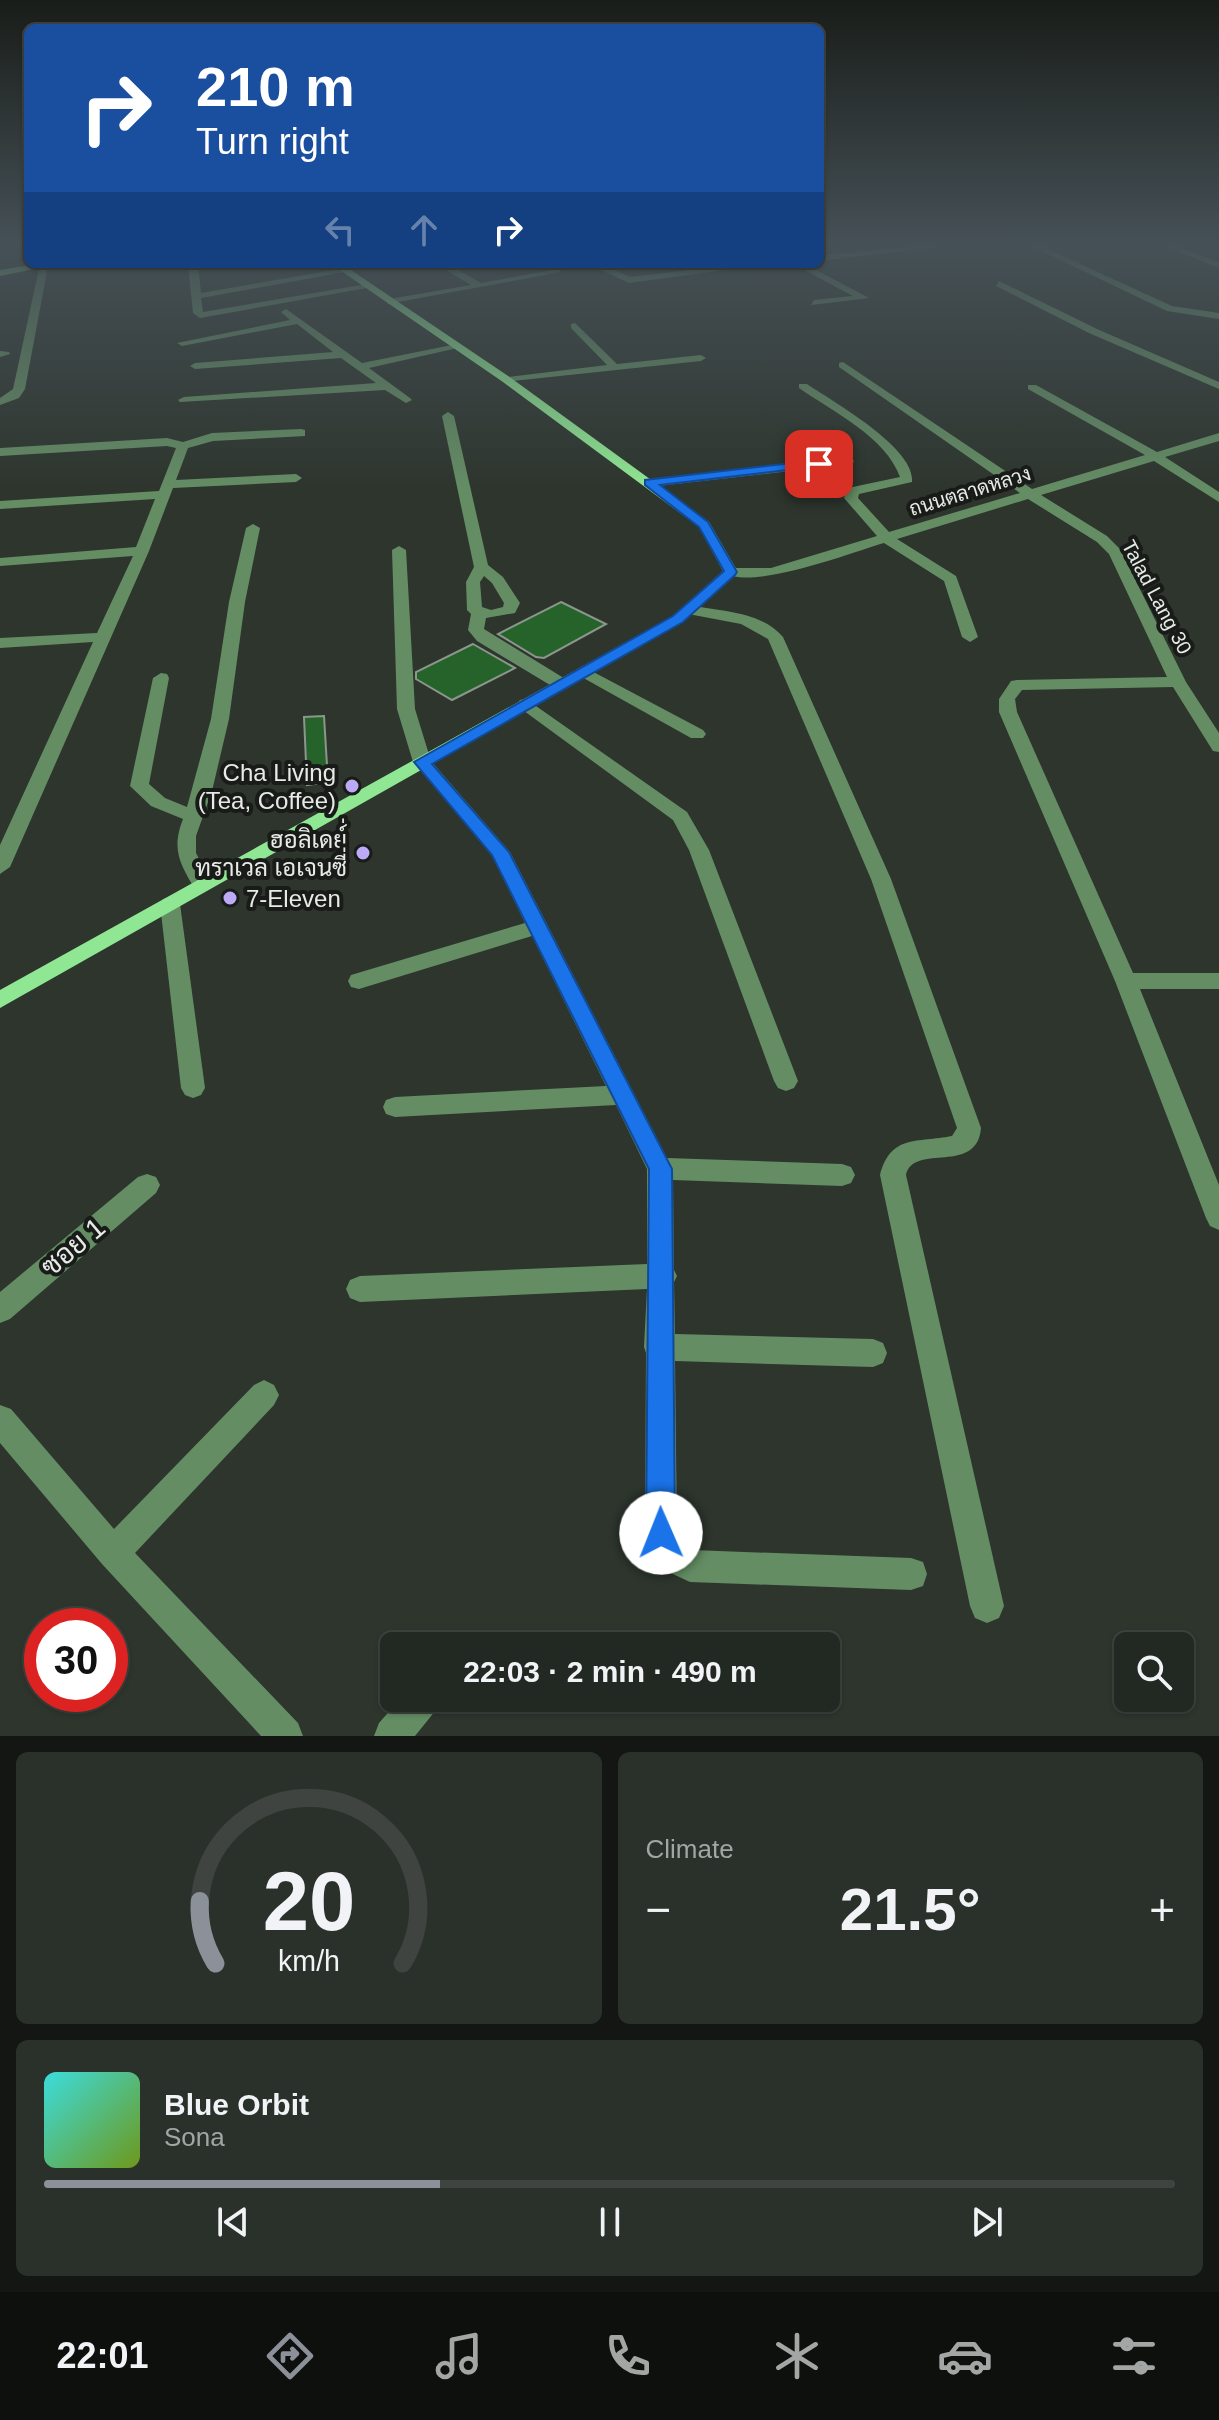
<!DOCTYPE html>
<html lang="en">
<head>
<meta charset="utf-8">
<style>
	:root { --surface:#222822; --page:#2a302a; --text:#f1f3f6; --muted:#a2a6a5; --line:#3f4440; --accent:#8c9099 }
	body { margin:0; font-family:Arial,Sarabun,sans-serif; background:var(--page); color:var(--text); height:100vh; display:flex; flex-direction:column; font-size:30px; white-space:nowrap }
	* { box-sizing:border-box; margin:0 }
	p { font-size:26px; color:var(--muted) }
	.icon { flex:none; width:44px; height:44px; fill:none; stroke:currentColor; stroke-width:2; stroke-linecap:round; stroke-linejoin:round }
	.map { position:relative; height:1736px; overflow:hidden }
	.panel { display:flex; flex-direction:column; gap:16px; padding:16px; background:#131613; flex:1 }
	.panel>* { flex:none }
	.banner { position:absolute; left:24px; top:24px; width:800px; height:244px; border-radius:12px; box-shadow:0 2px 6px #0004,0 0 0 2px var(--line); background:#1a4fa0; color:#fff; overflow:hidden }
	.tools { position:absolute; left:1114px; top:1632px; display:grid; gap:16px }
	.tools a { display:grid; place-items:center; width:80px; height:80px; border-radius:12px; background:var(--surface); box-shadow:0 2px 6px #0004,0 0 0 2px var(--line); font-size:40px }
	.speed { position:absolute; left:24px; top:1608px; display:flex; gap:16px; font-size:40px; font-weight:700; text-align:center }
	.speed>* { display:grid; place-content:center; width:104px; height:104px; border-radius:50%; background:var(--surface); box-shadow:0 2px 6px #0004,0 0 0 2px var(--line); line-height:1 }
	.speed .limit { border:12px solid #d22; background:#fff; color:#111 }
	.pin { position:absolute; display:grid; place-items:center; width:68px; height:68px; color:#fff; margin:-34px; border-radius:16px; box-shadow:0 4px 12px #0006 }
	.me { position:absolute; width:88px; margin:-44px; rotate:359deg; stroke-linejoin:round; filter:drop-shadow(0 0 6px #0008) }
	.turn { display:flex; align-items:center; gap:28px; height:168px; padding:0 40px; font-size:36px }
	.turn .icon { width:104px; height:104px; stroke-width:2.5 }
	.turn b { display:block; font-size:56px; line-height:68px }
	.lanes { display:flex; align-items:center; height:76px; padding:0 40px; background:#0003; justify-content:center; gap:40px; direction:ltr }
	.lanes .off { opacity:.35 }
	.big { font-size:60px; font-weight:700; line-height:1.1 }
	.panel .widget { flex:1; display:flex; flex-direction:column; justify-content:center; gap:12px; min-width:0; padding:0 28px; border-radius:12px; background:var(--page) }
	.panel .dial { align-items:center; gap:0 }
	.dial svg { height:208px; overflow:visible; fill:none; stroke:var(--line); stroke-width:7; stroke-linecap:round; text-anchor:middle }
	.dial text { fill:var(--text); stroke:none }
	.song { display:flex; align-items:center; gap:24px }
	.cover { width:96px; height:96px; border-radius:12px; background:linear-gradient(135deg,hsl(180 70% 55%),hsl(80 70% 35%)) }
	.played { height:8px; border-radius:4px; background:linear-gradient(90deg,var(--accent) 35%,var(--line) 35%) }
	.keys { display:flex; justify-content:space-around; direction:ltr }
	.heat { display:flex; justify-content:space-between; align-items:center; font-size:44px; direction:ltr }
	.panel .tiles { flex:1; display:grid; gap:16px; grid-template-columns:1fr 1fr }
	.widget:last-child { grid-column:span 2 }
	.trip { position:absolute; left:380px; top:1632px; width:460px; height:80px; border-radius:12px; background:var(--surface); box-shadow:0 2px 6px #0004,0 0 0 2px var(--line); font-weight:700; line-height:80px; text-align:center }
	.dock { display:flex; height:128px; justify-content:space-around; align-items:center; background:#0e100e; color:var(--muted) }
	.dock .icon { width:56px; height:56px }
	.dock .current { color:var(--accent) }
	.dock b { font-size:36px; color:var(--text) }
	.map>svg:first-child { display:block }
</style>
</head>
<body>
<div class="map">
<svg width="1219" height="1736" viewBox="0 0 1219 1736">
	<rect width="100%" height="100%" fill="#2d352d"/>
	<path fill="#25632a" stroke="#8c968c" stroke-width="2" d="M561 602 606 624 544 658 536 657 498 634Z
		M473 644 515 668 452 700 416 679V672Z
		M324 716 328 782 307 785 304 717Z"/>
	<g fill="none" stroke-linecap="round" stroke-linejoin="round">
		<path fill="#648d64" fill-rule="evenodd" d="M912 247H938L820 261V255Z
			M1033 247H1043L1172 306 1219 313V319L1167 311Z
			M1166 247H1177L1219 262V268Z
			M40 264 48 266 25 389 19 398 0 405V398L13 389Z
			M188 264H198L201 293 340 269 345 272 201 298 203 312 367 284 372 287 200 318 193 313Z
			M436 264H448L481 283 557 269 562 272 387 304 390 299 471 285Z
			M588 264H601L630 277 741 264H769L629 283Z
			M793 264H805L869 298 811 305 814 300 853 296Z
			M999 281 1097 329 1219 382V389L1089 333 996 286Z
			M286 309 362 363 457 344 462 347 369 368 410 398 412 400 406 403 385 390 180 402 178 400 184 397 376 383 341 358 195 369 190 366 195 363 333 352 297 324 182 346 177 343 290 320 281 312Z
			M575 323 617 364 701 355 706 358 701 361 503 382 501 380 507 377 607 365 571 328V324Z
			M0 351 9 352 10 354 0 357Z
			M843 362 1032 489 1145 455 1028 389V385H1036L1157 452 1219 433V441L1165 457 1219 492V502L1154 461 1041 495 1107 536 1120 549 1186 682 1219 733V752L1213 751 1173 687 1022 690 1015 699 1017 712 1133 973H1219V989H1140L1219 1185V1230L1210 1226 1206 1218 1115 981 999 712V699L1011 681 1017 680 1167 677 1109 554 1097 542 1028 499 897 539 956 576 978 637 970 642 962 637 944 581 884 543C853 552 749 592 724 572L731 568H771L877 536 844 498 848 488 900 477C885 436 833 412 799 388V384H807C832 401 916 448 912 482L859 494 858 498 889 532 1020 493 839 367V363Z
			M448 412 454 416 488 565 503 577 520 603 515 613 486 618 484 629 567 680 569 684 567 688H555L477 641 468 630 471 614 467 610 466 582 474 567 442 416ZM484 576 492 583 504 603 503 607 491 610 482 607 480 582Z
			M301 429 305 430V436L213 441 188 448 176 480 296 474 302 478 296 482 173 488 149 551 10 867 0 874V845L93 642 0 648V638L97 633 133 556 0 566V558L136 547 155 499 0 509V501L159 491 176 448 167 446 0 456V448L167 438 183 442 212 433Z
			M848 457 854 461 852 464 649 487 642 483 649 479Z
			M253 524 260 528 245 602 229 719 212 791 196 836V853L213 886 203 893 196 891C180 864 171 850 183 819L151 806 130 786 153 678 161 673 167 674 169 678 149 784 165 798 187 807 211 719 229 602 246 528Z
			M399 546 406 550 415 709 431 761 510 852 667 1158 842 1164 851 1167 855 1175 851 1183 842 1186 673 1180 674 1270 677 1276 674 1282 675 1334 873 1339 883 1343 887 1353 883 1363 873 1367 675 1361 677 1533 681 1545 692 1550 911 1558 923 1562 927 1574 923 1586 911 1590 690 1582 658 1567 645 1533 646 1353 644 1347 647 1289 360 1302 350 1298 346 1289 350 1280 360 1276 647 1264V1169L616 1105 395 1117 386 1114 383 1107 386 1100 395 1097 606 1086 532 936 359 989 351 987 348 981 351 975 525 923 492 855 413 762 397 709 392 550Z
			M688 605C719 611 761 611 783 637L891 879 981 1128C977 1176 914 1142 906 1175L1004 1606 999 1618 987 1623 975 1618 970 1606 880 1175C891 1134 917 1143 952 1136L957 1128 871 879 768 639 741 624 683 613V607Z
			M584 667 703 730 706 734 703 738H691L578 675 576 672 578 669Z
			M526 699 687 812 709 850 798 1081 794 1088 786 1091 778 1088 774 1081 689 850 673 820 520 708 517 704 520 700Z
			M170 897 177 899 180 904 205 1088 201 1095 193 1098 185 1095 181 1088 160 904 163 899Z
			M147 1174 156 1177 160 1185 156 1193 10 1319 0 1323V1292L138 1177Z
			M264 1380 274 1385 279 1395 274 1405 135 1553 298 1723 303 1736H261L102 1564 0 1443V1405L11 1409 114 1529 254 1385Z
			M401 1698H442L436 1710 415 1736H374L379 1723Z"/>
		<path fill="#90e793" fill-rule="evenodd" d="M37 264H58L0 276V270Z
			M331 264H342L511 378 709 522 738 572 683 622 0 1008V990L673 616 723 571 699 527 503 382Z"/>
	</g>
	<linearGradient id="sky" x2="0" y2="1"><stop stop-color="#191d19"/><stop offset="0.5" stop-color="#465157"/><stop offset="1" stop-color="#465157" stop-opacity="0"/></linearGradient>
	<rect width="1219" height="490" fill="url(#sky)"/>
	<path fill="#1a73e8" stroke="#114b97" stroke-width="2" d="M819 460 825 464 823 466 660 485 708 522 737 572 735 575 683 622 432 764 509 852 672 1169 675 1533 671 1543 661 1547 650 1543 646 1533 649 1169 492 855 414 762 673 616 724 571 699 527 645 485V480Z"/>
	<g fill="#bcaaf6" stroke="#181b18" stroke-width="3">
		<circle cx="352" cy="786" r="8"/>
		<circle cx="363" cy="853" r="8"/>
		<circle cx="230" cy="898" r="8"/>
	</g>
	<g text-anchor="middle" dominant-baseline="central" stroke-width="8" stroke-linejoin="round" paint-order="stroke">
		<g font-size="20" fill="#e6ebe6" stroke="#181b18">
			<text transform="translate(970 491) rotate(-17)">ถนนตลาดหลวง</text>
			<text transform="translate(1157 597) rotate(62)">Talad Lang 30</text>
		</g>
		<g font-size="24" fill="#e6ebe6" stroke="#181b18" text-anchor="end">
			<text x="336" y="772">Cha Living<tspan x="336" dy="28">(Tea, Coffee)</tspan></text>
			<text x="347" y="839">ฮอลิเดย์่<tspan x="347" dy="28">ทราเวล เอเจนซี่</tspan></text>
			<text x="246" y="898" text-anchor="start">7-Eleven</text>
		</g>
		<g font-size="28" fill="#e6ebe6" stroke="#181b18">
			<text transform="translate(73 1247) rotate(-40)">ซอย 1</text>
		</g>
	</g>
</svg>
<div class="tools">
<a><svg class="icon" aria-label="search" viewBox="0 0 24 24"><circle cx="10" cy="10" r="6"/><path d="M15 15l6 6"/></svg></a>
</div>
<div class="speed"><div class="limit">30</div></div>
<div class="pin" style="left:819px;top:464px;background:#d93025"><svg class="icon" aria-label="arrive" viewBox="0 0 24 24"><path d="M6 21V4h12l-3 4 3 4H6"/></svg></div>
<svg class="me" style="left:661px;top:1533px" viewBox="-20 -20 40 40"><circle r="19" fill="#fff"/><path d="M0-13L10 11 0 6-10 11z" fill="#1a73e8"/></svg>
<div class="trip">22:03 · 2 min · 490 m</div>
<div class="banner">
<div class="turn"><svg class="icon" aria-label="right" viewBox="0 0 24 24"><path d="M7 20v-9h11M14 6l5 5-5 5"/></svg><div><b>210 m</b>Turn right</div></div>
<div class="lanes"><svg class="icon off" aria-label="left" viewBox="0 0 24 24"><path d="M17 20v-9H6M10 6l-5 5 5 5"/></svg><svg class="icon off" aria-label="ahead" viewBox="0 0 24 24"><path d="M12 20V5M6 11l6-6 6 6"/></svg><svg class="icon" aria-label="right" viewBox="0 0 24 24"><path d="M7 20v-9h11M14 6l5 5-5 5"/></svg></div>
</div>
</div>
<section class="panel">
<div class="tiles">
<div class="widget dial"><svg viewBox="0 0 100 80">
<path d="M14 69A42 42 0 1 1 86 69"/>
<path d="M14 69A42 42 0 0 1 8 45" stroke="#8c9099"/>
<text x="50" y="56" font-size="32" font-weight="700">20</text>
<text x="50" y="72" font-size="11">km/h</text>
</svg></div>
<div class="widget"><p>Climate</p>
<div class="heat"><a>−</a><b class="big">21.5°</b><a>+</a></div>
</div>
<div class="widget">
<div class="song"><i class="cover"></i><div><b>Blue Orbit</b><p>Sona</p></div></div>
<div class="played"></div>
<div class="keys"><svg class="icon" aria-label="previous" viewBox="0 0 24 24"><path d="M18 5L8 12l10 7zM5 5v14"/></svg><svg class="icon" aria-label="pause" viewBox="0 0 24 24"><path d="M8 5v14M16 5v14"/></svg><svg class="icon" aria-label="next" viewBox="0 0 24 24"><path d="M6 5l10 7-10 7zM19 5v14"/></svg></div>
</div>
</div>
</section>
<nav class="dock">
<b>22:01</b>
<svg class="icon current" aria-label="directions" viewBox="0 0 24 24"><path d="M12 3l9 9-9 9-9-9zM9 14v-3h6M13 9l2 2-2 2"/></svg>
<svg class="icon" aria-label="music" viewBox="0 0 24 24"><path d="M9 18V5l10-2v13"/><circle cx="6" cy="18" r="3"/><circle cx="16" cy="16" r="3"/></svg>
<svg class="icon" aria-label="phone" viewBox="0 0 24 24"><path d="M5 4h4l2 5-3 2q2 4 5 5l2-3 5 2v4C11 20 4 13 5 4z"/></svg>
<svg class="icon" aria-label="climate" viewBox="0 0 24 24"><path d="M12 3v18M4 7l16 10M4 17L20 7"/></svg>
<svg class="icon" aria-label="car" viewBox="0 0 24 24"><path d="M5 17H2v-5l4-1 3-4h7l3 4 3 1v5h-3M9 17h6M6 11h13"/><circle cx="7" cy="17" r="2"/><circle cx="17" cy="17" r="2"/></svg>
<svg class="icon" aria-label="filters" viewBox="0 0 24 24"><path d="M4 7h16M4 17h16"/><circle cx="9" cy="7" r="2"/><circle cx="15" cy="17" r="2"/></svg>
</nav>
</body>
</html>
